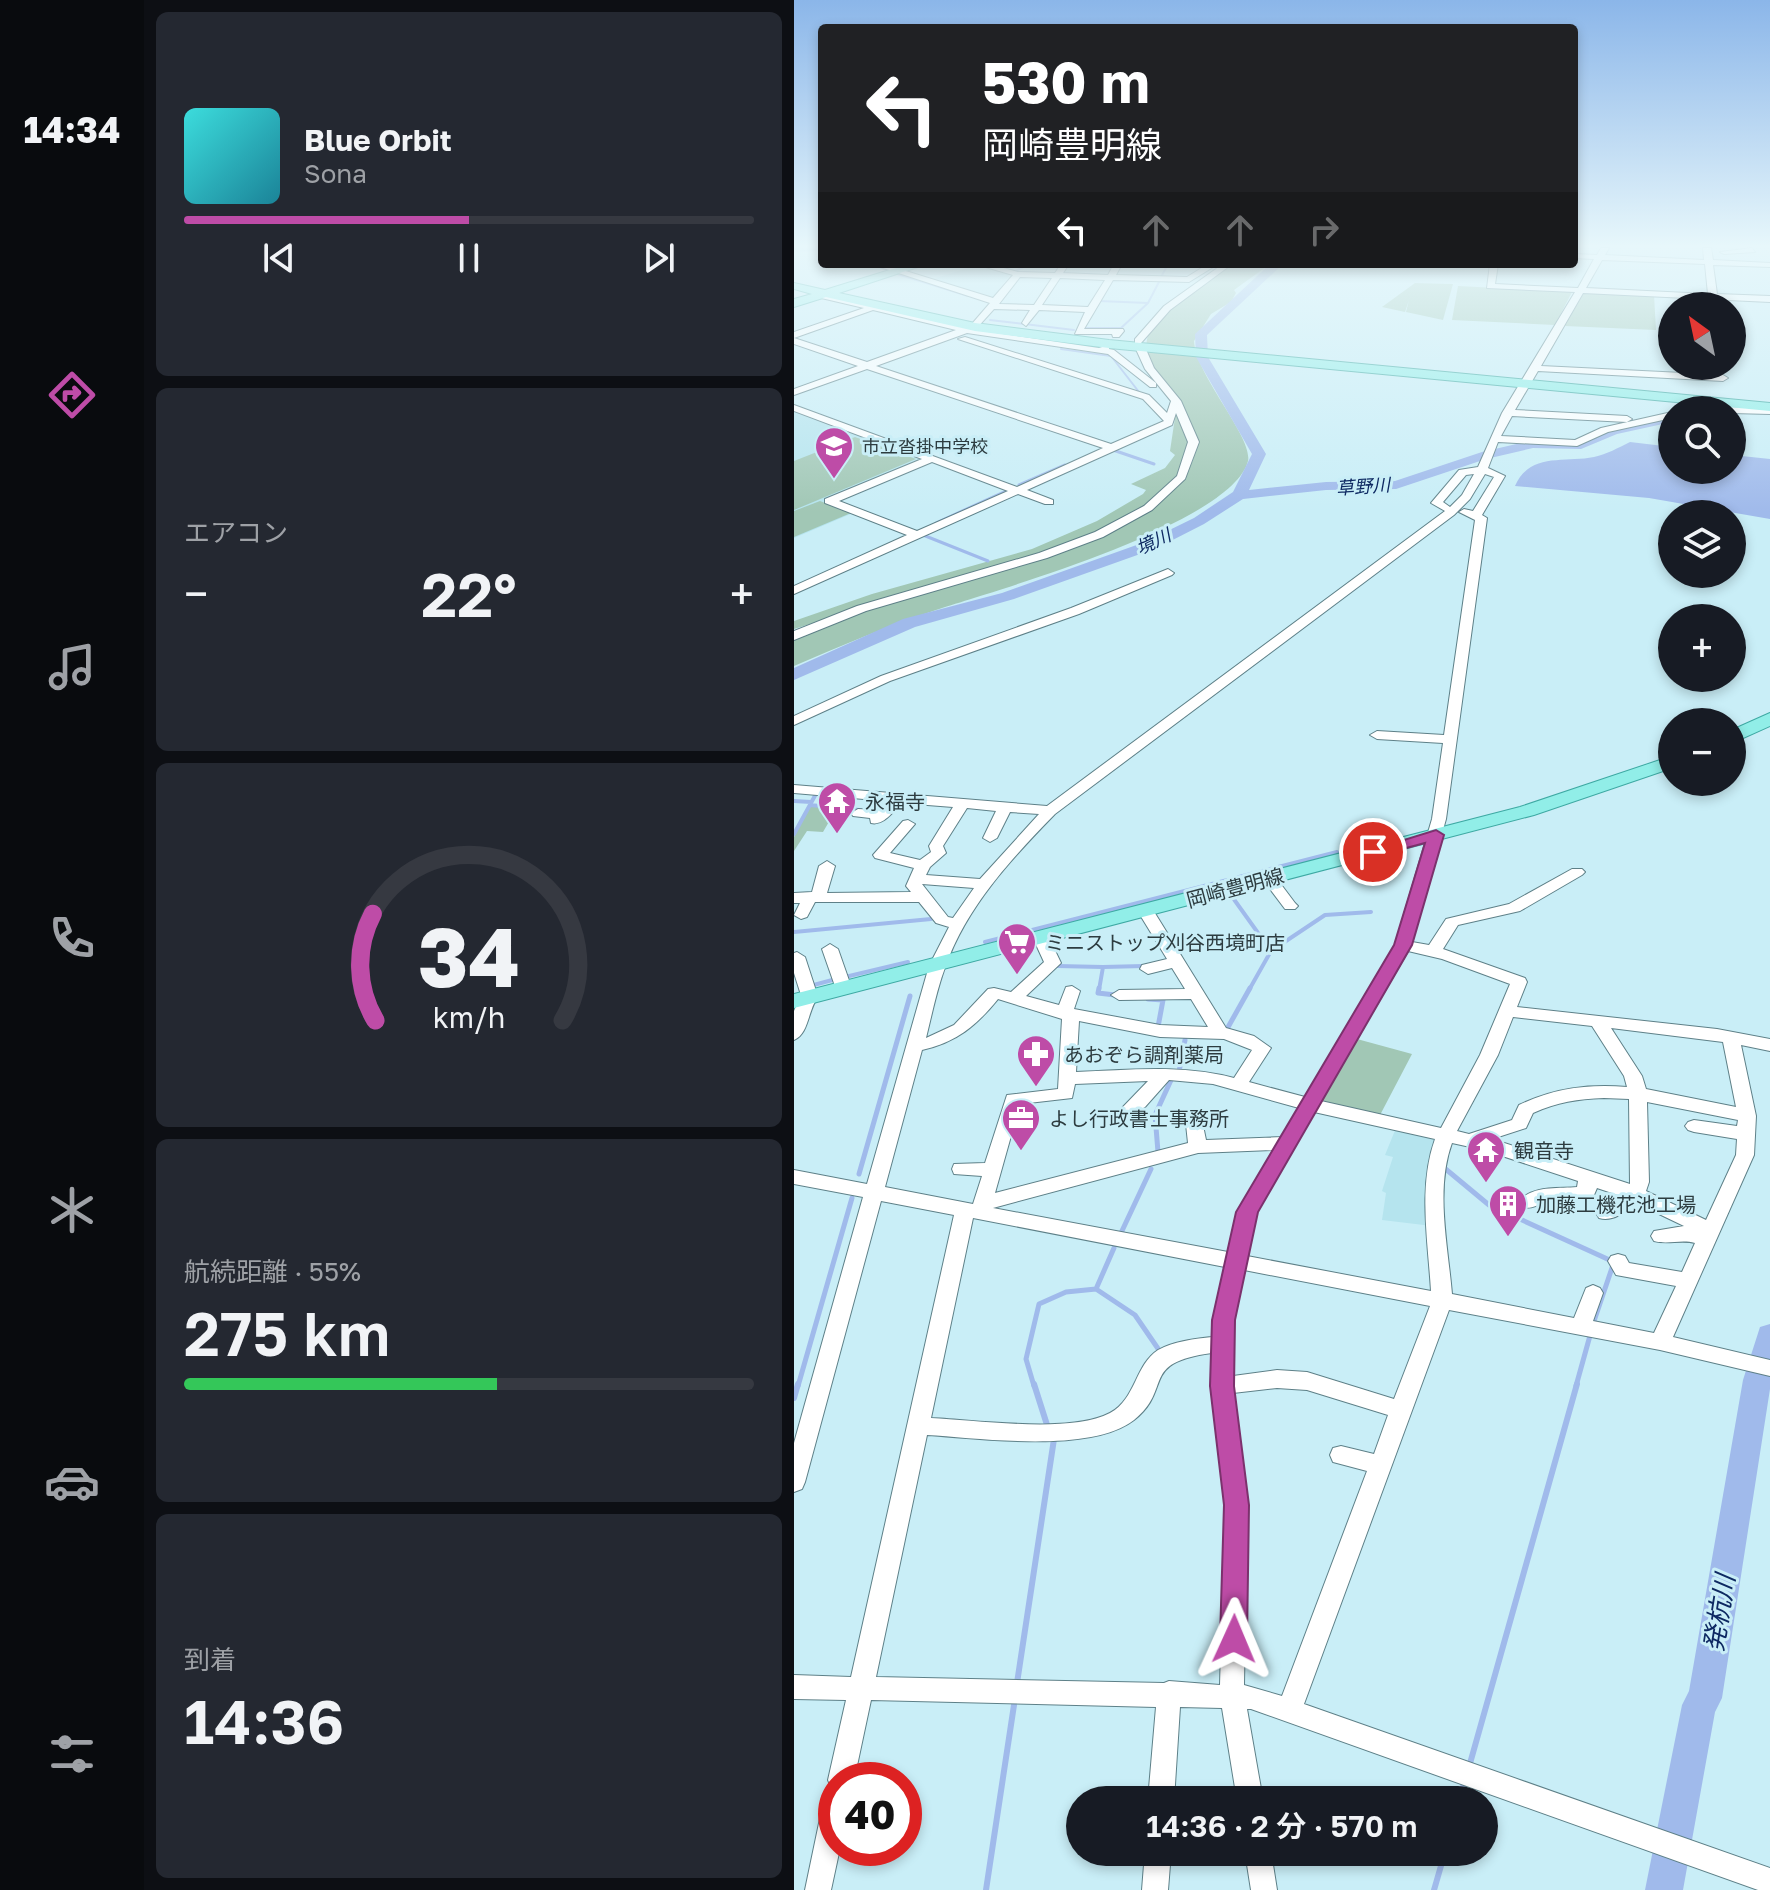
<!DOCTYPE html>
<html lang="ja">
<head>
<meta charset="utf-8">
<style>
	:root { --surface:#171b24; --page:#242831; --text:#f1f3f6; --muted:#9ea1a6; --line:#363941; --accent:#be4ca7 }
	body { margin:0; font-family:"Golos Text","Noto Sans JP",sans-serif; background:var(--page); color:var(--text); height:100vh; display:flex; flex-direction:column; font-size:30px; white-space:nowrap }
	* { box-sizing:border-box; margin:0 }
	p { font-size:26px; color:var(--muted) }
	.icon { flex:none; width:44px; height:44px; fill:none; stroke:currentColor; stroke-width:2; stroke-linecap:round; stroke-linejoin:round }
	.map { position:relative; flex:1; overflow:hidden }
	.sheet { display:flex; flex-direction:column; gap:12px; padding:12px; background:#0d0f14; width:650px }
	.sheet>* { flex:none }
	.top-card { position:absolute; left:24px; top:24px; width:760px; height:244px; border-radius:8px; box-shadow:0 4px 12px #0003; background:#202124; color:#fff; overflow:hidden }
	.needle { width:52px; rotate:327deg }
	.controls { position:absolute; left:864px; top:292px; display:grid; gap:16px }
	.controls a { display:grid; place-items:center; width:88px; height:88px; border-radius:50%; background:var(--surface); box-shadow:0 4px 12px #0003; font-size:40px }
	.speed { position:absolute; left:24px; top:1762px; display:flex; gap:16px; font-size:40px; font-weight:700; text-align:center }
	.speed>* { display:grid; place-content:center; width:104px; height:104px; border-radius:50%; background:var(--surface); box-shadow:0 4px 12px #0003; line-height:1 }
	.speed .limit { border:12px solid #d22; background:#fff; color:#111 }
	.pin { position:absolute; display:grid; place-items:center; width:68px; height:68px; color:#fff; margin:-34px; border:4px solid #fff; border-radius:50%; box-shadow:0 2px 8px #0007 }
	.me { position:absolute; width:88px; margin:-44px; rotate:1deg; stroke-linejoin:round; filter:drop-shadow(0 0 6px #0008) }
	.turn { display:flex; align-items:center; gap:28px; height:168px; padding:0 32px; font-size:36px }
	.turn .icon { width:104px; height:104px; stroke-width:2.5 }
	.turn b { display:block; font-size:56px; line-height:68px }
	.lanes { display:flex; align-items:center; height:76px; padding:0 32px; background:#0003; justify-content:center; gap:40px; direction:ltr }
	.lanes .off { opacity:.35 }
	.big { font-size:60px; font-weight:600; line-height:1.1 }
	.sheet .card { flex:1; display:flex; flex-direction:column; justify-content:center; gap:12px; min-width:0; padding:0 28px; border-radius:12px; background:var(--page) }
	.sheet .dial { align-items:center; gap:0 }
	.dial svg { height:208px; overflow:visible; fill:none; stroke:var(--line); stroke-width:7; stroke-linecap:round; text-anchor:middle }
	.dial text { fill:var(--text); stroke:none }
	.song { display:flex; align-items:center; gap:24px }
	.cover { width:96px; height:96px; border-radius:12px; background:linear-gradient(135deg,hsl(180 70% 55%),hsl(190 70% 35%)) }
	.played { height:8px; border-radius:4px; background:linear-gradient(90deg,var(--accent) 50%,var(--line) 50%) }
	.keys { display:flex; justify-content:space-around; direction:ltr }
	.heat { display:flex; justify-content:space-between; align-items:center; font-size:44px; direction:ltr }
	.charge { height:12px; border-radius:6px; background:linear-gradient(90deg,#34c759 55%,var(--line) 0) }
	.trip { position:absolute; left:272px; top:1786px; width:432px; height:80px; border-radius:40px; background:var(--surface); box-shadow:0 4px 12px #0003; font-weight:600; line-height:80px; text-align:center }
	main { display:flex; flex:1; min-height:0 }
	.dock { display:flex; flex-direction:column; width:144px; justify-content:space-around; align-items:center; background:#090b0e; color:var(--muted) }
	.dock .icon { width:56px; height:56px }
	.dock .active { color:var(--accent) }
	.dock b { font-size:36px; color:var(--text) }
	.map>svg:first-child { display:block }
</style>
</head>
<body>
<main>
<nav class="dock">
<b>14:34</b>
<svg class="icon active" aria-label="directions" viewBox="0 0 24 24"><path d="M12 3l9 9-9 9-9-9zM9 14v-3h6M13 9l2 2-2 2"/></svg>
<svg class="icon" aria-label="music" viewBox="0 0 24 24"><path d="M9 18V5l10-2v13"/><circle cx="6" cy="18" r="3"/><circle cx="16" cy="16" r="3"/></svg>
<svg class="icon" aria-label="phone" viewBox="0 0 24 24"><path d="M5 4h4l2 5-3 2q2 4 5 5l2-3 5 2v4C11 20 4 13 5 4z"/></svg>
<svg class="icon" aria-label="climate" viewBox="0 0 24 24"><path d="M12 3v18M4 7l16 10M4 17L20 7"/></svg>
<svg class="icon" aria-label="car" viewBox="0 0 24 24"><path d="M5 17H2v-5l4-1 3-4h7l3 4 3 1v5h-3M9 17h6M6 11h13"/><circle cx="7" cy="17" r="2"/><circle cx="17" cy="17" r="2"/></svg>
<svg class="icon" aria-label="filters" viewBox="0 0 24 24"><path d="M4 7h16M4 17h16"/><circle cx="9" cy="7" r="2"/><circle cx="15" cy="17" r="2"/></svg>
</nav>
<section class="sheet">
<div class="card">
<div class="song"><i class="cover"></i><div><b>Blue Orbit</b><p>Sona</p></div></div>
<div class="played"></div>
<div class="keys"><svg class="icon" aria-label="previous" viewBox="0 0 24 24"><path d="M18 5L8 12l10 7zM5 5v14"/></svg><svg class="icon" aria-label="pause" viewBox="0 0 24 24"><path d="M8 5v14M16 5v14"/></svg><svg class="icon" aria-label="next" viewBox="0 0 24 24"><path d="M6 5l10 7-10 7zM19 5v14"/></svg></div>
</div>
<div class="card"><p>エアコン</p>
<div class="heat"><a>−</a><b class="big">22°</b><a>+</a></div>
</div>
<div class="card dial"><svg viewBox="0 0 100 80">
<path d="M14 69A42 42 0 1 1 86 69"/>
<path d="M14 69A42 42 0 0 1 13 28" stroke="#be4ca7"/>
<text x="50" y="56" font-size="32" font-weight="700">34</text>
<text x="50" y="72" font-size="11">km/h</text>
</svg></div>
<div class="card"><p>航続距離 · 55%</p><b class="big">275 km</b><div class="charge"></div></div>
<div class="card"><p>到着</p><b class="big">14:36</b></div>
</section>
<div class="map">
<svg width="976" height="1890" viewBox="0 0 976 1890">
	<rect width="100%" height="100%" fill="#c9eef7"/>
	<path fill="#b5e4ee" d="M183 265 216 275 197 300 133 281Z
		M0 410 131 459 31 501 59 513 0 538Z
		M602 1128 647 1138 638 1226 588 1220 592 1193 588 1191 599 1157 591 1155Z"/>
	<path fill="#a1c7b5" d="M437 264H476L440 290 442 293 437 302 417 314 400 341C402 376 459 437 454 461 438 524 203 590 142 610 93 626 47 646 0 666V637C18 630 37 620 56 614 135 590 349 542 392 474 434 411 322 369 361 324 381 300 411 282 437 264Z
		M621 283 659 284 649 320 612 312 615 300 611 312 588 307Z
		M664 286 778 292 761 325 658 320Z
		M790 292 860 295 862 330 771 326Z
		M383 404 398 447 385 475 359 502 292 538 0 629V621L78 594 238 549 303 521 349 494 352 490 337 484 371 468 381 455 376 451Z
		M61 437 122 459 0 510V461Z
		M26 501 57 513 0 537V511Z
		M16 806 43 808 29 832 13 831 0 851V837Z
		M563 1039 618 1054 585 1117 531 1105 528 1101Z"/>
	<path fill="#a0baeb" d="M836 442 878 447V470H938V455L976 459V519L855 498 721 486C736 452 770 463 800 457 813 454 824 448 836 442Z"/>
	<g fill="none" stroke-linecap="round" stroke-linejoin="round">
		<path stroke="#a0baeb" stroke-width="2" d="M0 251 28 250
			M78 264 93 270
			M220 272 235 264
			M100 273 174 296
			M366 279 374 264
			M305 301 354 303
			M196 320 280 330
			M289 328H327L354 303 366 280
			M267 349 317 356 345 392"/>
		<path stroke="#a0baeb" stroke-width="3" d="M319 450 360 464
			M225 485 271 465
			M142 523 212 491
			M129 535 194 561"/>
		<path stroke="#a0baeb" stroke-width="4" d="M0 801 17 802
			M16 805 65 810
			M0 834 23 792
			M439 898 477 951
			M0 932 137 919
			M191 942 543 852
			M263 966 309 967 305 990
			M309 967 350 966
			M51 977 114 962
			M16 986 42 979
			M455 990 477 951 531 915 577 912"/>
		<path stroke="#a0baeb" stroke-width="5" d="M305 988 304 993 321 995
			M354 999 369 1000 364 1027
			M433 1029 456 988
			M385 1072 391 1040
			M364 1152 361 1115 378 1078
			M648 1166 695 1205 820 1262 799 1324
			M65 1174 116 996
			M327 1233 357 1169
			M320 1248 302 1289 341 1315 367 1353
			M4 1386 58 1198
			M240 1386 232 1359 245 1304 272 1292 302 1289
			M782 1386 797 1332"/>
		<path stroke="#a0baeb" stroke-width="6" d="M240 1384 254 1428
			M0 1398 4 1384
			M223 1683 260 1439
			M675 1767 783 1384
			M666 1800 670 1783
			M192 1890 220 1705
			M640 1890 651 1852"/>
		<path fill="#a0baeb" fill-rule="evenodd" d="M476 264H489L413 335 414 357 472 454 455 490 532 482 601 481 688 452 739 440 785 441 814 428 878 414V422L823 434 787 449 739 448 692 459 602 489 532 490 449 499 410 524 363 548 220 599 121 627 0 680V668L109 619 208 593 351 542 400 518 439 492 458 454 402 357 401 334Z
			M976 1324V1389L928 1698 921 1712 889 1890H851L888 1705 895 1691 949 1380 966 1327Z"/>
		<g stroke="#5e8088" stroke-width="2">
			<path id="minor" d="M807 248H815L811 255 910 260 909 248H917L919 260 976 263V267L919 265 923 294 976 296V302L789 293 747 366 929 375 934 378 929 381 744 371 721 410 833 416 838 419 833 422 718 416 707 436 781 440 807 428 878 412V418L814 432 783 446 704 442 694 468 711 476 688 515 693 518 652 819 618 942 635 945 652 919 715 904 778 869H788L791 872 788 875 726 911 664 925 649 949 731 978 733 982 723 1007 923 1029 976 1039V1051L947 1045 962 1116 960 1155 879 1337 976 1360V1376L866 1350 655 1310 510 1704 976 1868V1890H964L457 1709H453L469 1800H443L428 1708 386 1707 380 1800H354L362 1707 77 1700 60 1780H42V1791L38 1789 34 1780 52 1700 0 1699V1675L57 1677 160 1215 87 1201 11 1482 8 1489 0 1492V1443L69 1197 0 1184V1170L73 1184 135 966 155 927 142 923 125 902H21L13 917 7 919 0 915 6 903H0V893L18 892 25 866 33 861 41 866 33 893 117 892 112 886 120 868 81 858 79 855 109 821 114 820 121 824 96 853 126 860 137 852 135 846 159 807 108 803C99 811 90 826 77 823L76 818 59 816 57 813 64 809 83 810 93 801 0 793V785L253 806 651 511 637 503 665 470 684 467 708 413 781 292 693 288 696 264H704L701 284 784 288 800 259 780 258V254L803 255ZM808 260 911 264 914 294 792 288ZM680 474 668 495 656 507 649 502 672 475ZM691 474 700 477 679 511 670 509 665 512 681 520 650 735 583 731 576 735 583 739 649 743 638 819 601 945 511 1097 455 1082 477 1048 460 1036 432 1028 359 910 351 905 343 910 373 959 348 965 346 969 354 974 378 968 391 989 325 990 317 995 325 1000 397 999 414 1027 366 1025 280 1009 286 991 278 986 272 987 265 1005 232 996 267 963 255 938 247 933 239 938 250 962 217 992 200 988 194 989 160 1025 132 1038C138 1014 143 988 152 965 173 906 218 858 261 814L660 515 676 499ZM173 808 202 811 189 838 196 842 203 838 216 812 245 814 186 879 132 875 136 867 152 853 149 846ZM128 884 180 888 159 918 154 917ZM614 951 648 959 716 984 686 1055 647 1128 527 1101ZM204 999 268 1019 264 1089 213 1095 191 1163 160 1164 158 1169 160 1174 188 1176 179 1204 91 1187 128 1050C163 1042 182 1026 204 999ZM719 1017 798 1026 830 1076 833 1087C794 1084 761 1088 725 1105L718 1120 675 1134 663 1131 704 1055ZM285 1021 366 1037 430 1039 458 1050 440 1078C389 1064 335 1070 282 1072ZM817 1028 929 1042 942 1107 852 1089 848 1076ZM375 1080 419 1084 505 1108 488 1137 412 1140 406 1111H394L391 1115 394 1143 201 1193 226 1104 278 1098 281 1084 354 1081 325 1111 328 1115 334 1117 351 1107ZM810 1098 835 1099 836 1184 698 1139 732 1128 739 1113C763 1102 784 1099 810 1098ZM853 1102 944 1120 943 1126 900 1120 894 1122 891 1126 894 1130 900 1132 943 1139 942 1155 912 1220 852 1191 855 1182ZM520 1112 641 1139C624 1186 634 1241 637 1291L453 1256 463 1212ZM658 1143 690 1150 784 1181 783 1187C764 1189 737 1185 725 1202L727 1207C738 1210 743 1204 753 1203 770 1200 784 1202 800 1195L803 1188 824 1195 805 1208 802 1213 805 1218C819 1222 832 1212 840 1202L890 1226 860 1231 857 1236 860 1241C874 1245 887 1239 901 1243L888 1272 835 1263 831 1256 824 1254 817 1256 814 1261 822 1275 882 1286 860 1333 799 1321 809 1293 806 1288 799 1285 792 1288 780 1318 658 1294C654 1246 641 1189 658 1143ZM480 1150 443 1212 434 1252 199 1208 404 1153ZM179 1218 431 1267 419 1320 418 1337C401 1339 380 1341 364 1350 341 1365 342 1399 316 1413 276 1434 183 1420 137 1418ZM450 1270 636 1306 600 1399 513 1372 483 1370 439 1376V1320ZM418 1353 417 1386 431 1505 426 1685 375 1681 370 1683 82 1677 133 1435C186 1438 296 1454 340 1420 380 1388 344 1363 418 1353ZM483 1388 513 1390 594 1415 580 1454 547 1446 539 1448 536 1455 539 1462 573 1471 488 1696 450 1685 453 1505 439 1393Z
				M958 248 961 252 930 254 926 252Z
				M77 264H89L199 298 219 275 181 264H195L224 272 261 273 267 264H275L269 273 314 275 320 264H328L322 275 393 277 414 264H424L395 282 319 280 290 329H329L330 331 325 337H319L318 334H281L291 312 245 310 232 326 228 323 236 310 200 309 181 330 305 348 315 345V349L320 350 362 383V387H356L314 354 173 333 82 366 317 444 370 421 349 399 164 339 171 337 355 395 373 413 377 401 351 369 341 347 346 344 351 347 360 368 387 401 405 442 391 479 358 510 309 537 253 558 72 611 0 640V631L63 606 245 553 301 532 350 506 383 476 394 442 382 413 378 425 233 490 259 500V504H251L224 494 0 594V586L113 535 31 503V499L128 459 0 411V405L223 487 309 448 73 369 0 395V389L64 366 0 344V338L73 362 162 330 79 310 0 338V332L70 308 23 297V293L171 327 177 325 196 303ZM226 277 258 278 240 305 205 304ZM266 278 311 280 294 307 248 305ZM138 462 214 491 123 531 45 501Z
				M429 264H438L376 310 347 343H341V339L370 306Z
				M932 407 976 408V414L938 413V410H927Z
				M374 569 380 573 378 575 285 614 96 681 0 725V716L87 676 277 608Z
				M475 873 480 875 501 903 504 906 501 909H491L470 881 467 878Z
				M36 944 44 949 58 989 56 993H44L42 989 28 949Z
				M3 952 11 957 24 997C14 1009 15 1034 0 1040V1011L7 995 0 973V953Z
				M42 1791V1848H46L37 1890H11L29 1804 33 1795Z
				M351 1852H377L374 1890H348Z
				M451 1852H477L483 1890H457Z"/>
		</g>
		<g stroke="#3ea9a3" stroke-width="2">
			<path id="major" d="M115 264H133L45 293 181 323 315 340 976 403V411L315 348 181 331 32 297 0 307V299L18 294 0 289V283L31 290Z
				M976 713V726L938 743V730Z
				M878 756V768L740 815 0 1008V994L726 807Z"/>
		</g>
		<use href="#minor" fill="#fff" fill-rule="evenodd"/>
		<use href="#major" fill="#91eee8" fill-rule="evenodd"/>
	</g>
	<linearGradient id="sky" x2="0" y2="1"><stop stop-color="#8bb6e9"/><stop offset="0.48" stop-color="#e7f7fb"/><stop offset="1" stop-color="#e7f7fb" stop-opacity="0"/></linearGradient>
	<rect width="976" height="512" fill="url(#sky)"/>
	<path fill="#be4ca7" stroke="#7c316d" stroke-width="2" d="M642 830 650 835 618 945 464 1212 441 1320 440 1386 455 1505 453 1639 449 1648 440 1652 430 1648 426 1639 430 1505 416 1386 418 1320 442 1212 600 945 631 843 579 857 571 852Z"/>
	<defs>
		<g id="school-pin" transform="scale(2)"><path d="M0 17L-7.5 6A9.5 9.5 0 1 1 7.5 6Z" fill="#be4ca7" stroke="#c9eef7"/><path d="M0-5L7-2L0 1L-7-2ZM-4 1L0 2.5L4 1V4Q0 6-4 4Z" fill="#fff"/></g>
		<g id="temple-pin" transform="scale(2)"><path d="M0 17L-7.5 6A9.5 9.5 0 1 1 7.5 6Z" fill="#be4ca7" stroke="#c9eef7"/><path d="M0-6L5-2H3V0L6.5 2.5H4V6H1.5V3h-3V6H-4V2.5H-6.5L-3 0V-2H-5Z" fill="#fff"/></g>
		<g id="supermarket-pin" transform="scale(2)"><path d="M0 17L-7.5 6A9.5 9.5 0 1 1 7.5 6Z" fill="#be4ca7" stroke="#c9eef7"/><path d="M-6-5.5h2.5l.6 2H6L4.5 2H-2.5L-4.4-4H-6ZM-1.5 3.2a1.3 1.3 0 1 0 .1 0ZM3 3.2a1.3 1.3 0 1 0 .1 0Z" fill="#fff"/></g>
		<g id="pharmacy-pin" transform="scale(2)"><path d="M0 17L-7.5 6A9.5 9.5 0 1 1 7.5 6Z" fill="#be4ca7" stroke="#c9eef7"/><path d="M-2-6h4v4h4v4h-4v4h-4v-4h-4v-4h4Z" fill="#fff"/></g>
		<g id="office-pin" transform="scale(2)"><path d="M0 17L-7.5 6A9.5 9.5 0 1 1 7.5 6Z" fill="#be4ca7" stroke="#c9eef7"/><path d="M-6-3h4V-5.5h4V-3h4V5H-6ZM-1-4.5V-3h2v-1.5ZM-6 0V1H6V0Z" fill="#fff"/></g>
		<g id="building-pin" transform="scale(2)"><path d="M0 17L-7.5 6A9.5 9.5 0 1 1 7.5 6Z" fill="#be4ca7" stroke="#c9eef7"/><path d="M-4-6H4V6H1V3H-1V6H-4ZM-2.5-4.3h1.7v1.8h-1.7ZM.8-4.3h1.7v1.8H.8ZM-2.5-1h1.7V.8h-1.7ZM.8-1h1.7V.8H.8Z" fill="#fff"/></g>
	</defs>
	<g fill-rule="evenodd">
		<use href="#school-pin" x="40" y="446"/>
		<use href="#temple-pin" x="43" y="801"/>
		<use href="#supermarket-pin" x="223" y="942"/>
		<use href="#pharmacy-pin" x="242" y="1054"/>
		<use href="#office-pin" x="227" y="1118"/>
		<use href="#temple-pin" x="692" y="1150"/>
		<use href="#building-pin" x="714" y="1204"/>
	</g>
	<g text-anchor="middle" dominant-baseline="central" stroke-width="6" stroke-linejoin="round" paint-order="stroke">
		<g font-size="18" fill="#2d3c40" stroke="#c9eef7" text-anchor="start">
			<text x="68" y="446">市立沓掛中学校</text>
		</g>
		<g font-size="18" font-style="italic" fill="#0e2962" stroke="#c9eef7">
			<text transform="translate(569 486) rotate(-4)">草野川</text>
			<text transform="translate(359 541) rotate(-25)">境川</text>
		</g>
		<g font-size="20" fill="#2d3c40" stroke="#c9eef7" text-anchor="start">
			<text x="71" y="801">永福寺</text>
			<text x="251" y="942">ミニストップ刈谷西境町店</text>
			<text x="270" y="1054">あおぞら調剤薬局</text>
			<text x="255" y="1118">よし行政書士事務所</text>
			<text x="720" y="1150">観音寺</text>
			<text x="742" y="1204">加藤工機花池工場</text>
		</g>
		<g font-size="20" fill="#2d3c40" stroke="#c9eef7">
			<text transform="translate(441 887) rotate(-15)">岡崎豊明線</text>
		</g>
		<g font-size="26" font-style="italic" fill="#0e2962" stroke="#c9eef7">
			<text transform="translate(925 1613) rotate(-81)">発杭川</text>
		</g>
	</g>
</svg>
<div class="controls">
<a><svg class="needle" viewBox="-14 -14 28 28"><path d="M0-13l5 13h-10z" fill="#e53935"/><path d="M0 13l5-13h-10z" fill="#9ea1a6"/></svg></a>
<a><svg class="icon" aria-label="search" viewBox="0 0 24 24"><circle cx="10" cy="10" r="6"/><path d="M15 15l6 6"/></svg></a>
<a><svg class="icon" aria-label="layers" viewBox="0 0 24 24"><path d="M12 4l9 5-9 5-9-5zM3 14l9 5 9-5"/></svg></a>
<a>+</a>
<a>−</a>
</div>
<div class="speed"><div class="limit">40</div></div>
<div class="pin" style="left:579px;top:852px;background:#d93025"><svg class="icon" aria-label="arrive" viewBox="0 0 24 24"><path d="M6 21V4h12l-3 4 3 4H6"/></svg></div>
<svg class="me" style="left:440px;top:1639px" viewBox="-20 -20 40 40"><path d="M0-17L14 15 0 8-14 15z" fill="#be4ca7" stroke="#fff" stroke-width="4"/></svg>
<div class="trip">14:36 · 2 分 · 570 m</div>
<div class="top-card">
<div class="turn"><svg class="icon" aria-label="left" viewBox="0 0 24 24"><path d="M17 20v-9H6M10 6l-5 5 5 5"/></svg><div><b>530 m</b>岡崎豊明線</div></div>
<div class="lanes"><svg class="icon" aria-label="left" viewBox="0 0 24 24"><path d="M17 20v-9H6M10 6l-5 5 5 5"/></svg><svg class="icon off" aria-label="ahead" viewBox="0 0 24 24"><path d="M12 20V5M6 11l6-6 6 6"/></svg><svg class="icon off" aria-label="ahead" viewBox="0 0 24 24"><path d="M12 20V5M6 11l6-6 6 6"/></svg><svg class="icon off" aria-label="right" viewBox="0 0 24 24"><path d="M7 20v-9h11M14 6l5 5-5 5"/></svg></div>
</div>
</div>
</main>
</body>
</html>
